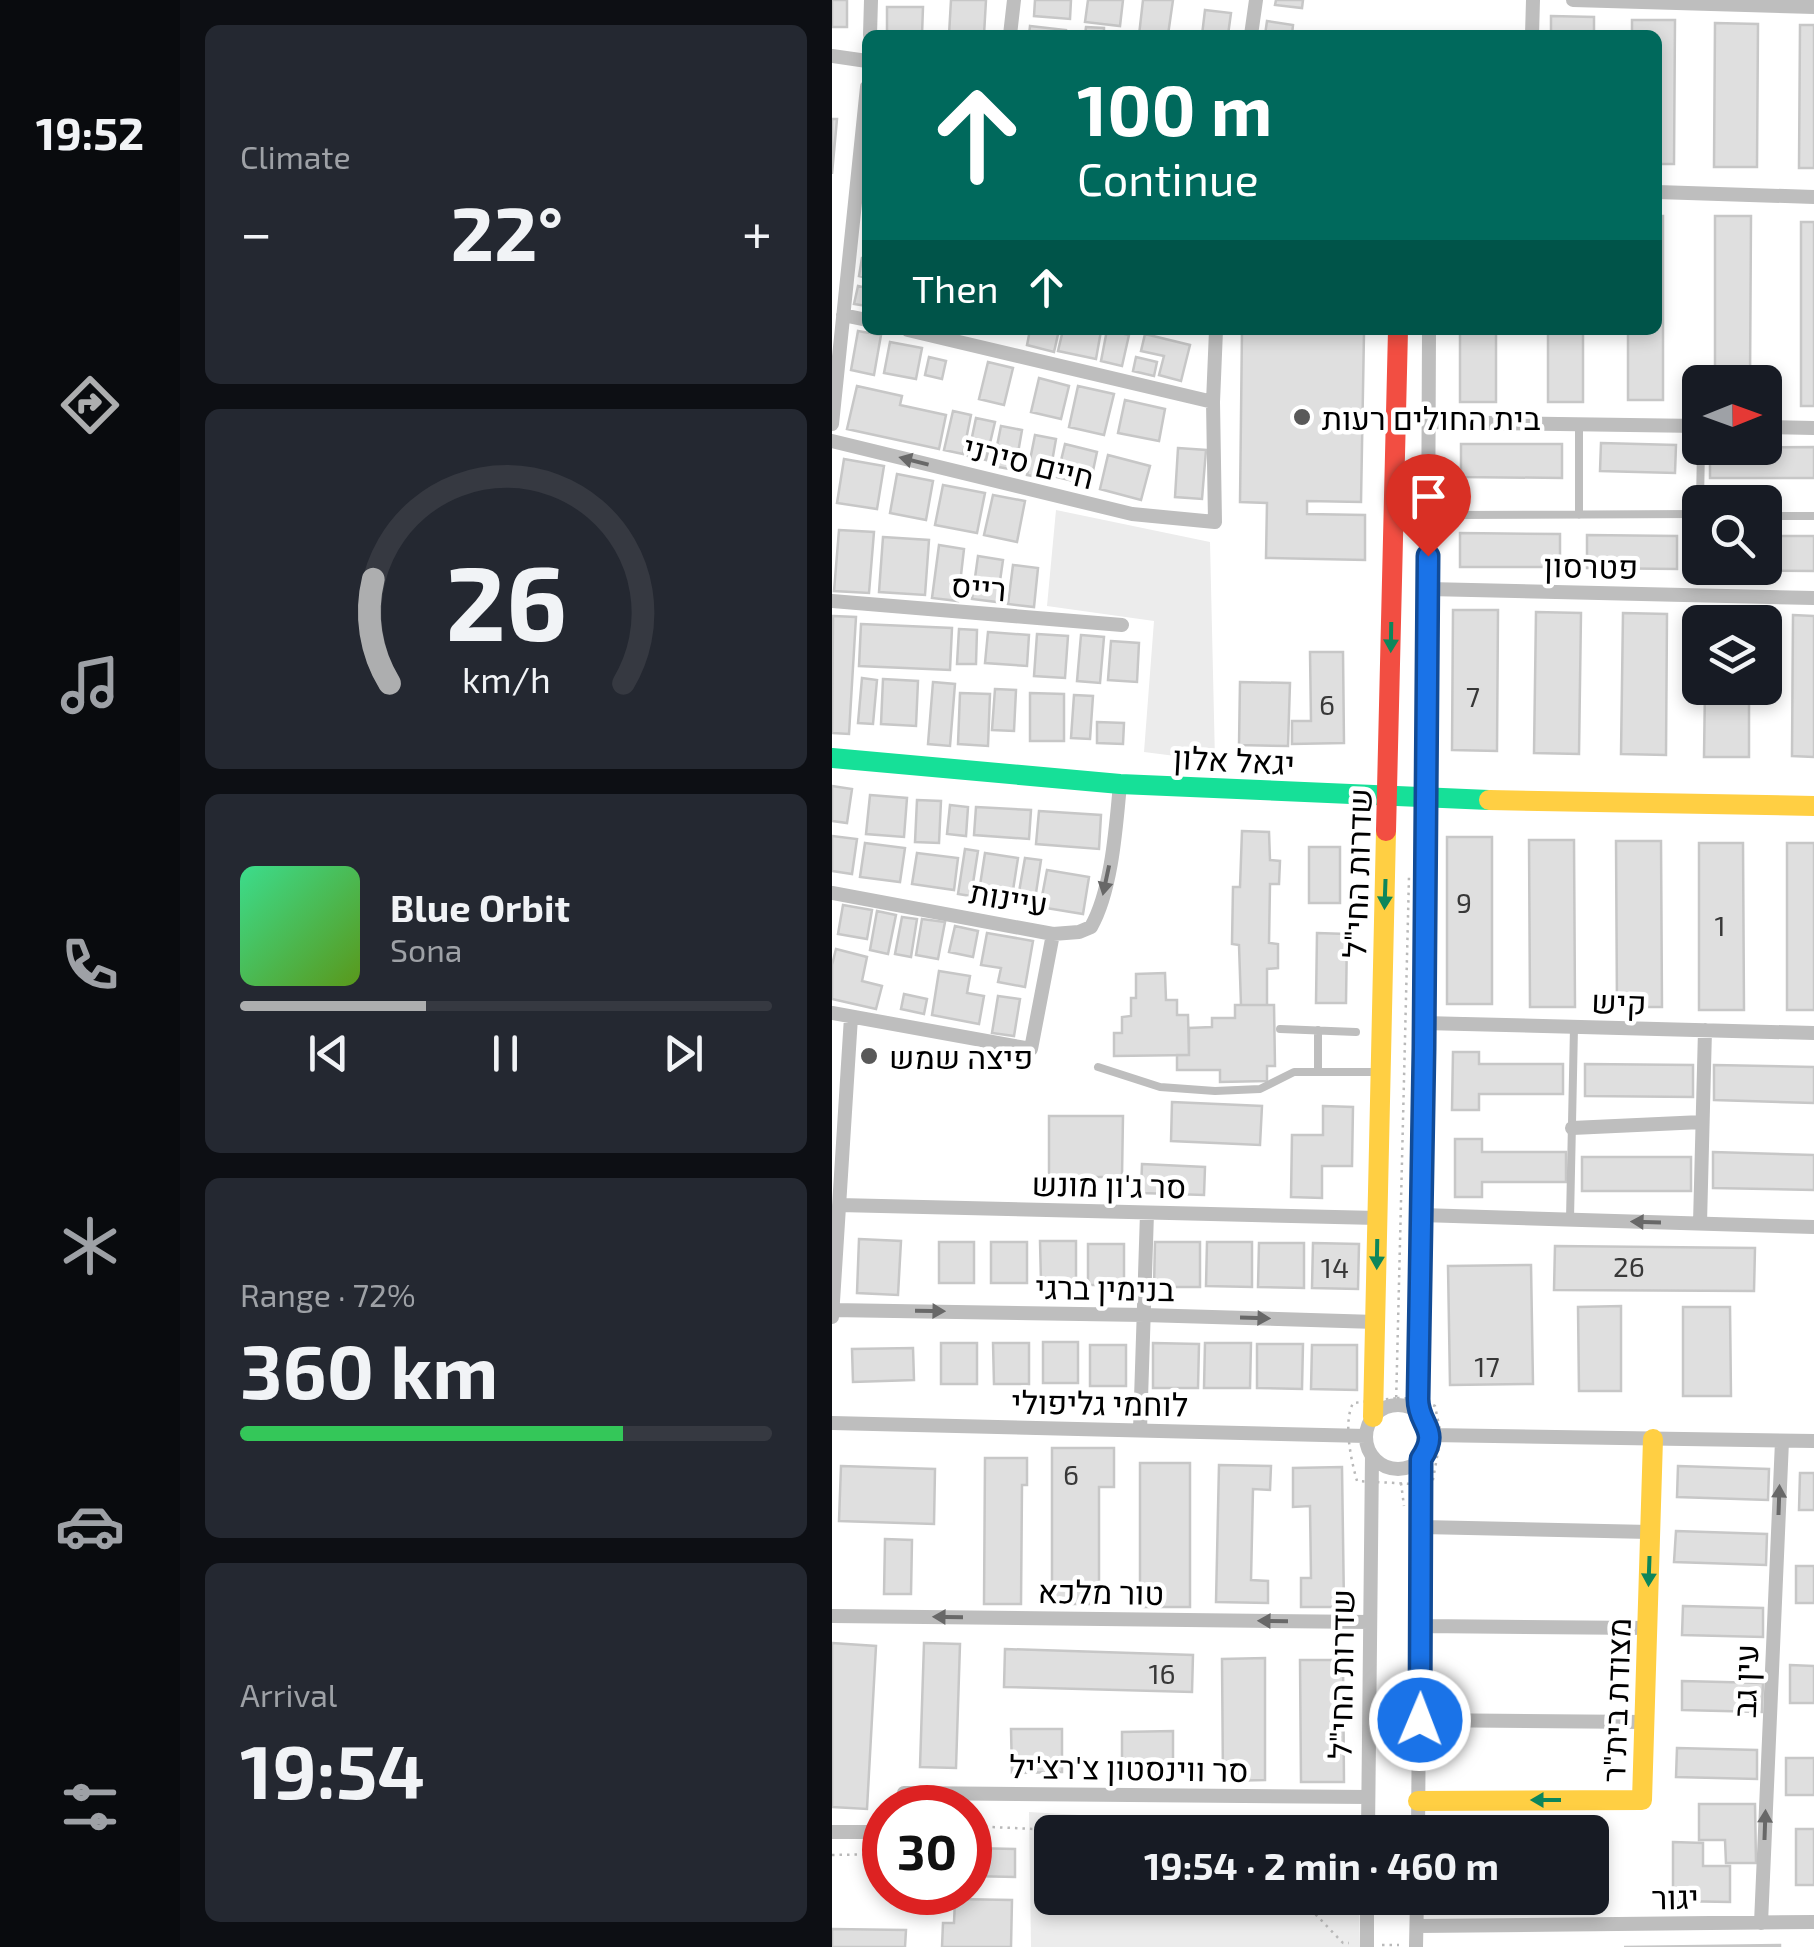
<!DOCTYPE html>
<html lang="en">
<head>
<meta charset="utf-8">
<style>
	:root { --surface:#171b24; --page:#242831; --text:#f1f3f6; --muted:#9ea1a6; --line:#363941; --accent:#adaeaf }
	body { margin:0; font-family:"Exo 2",Heebo,sans-serif; background:var(--page); color:var(--text); height:100vh; display:flex; flex-direction:column; font-size:38px; white-space:nowrap }
	* { box-sizing:border-box; margin:0 }
	p { font-size:32px; color:var(--muted) }
	.icon { flex:none; width:55px; height:55px; fill:none; stroke:currentColor; stroke-width:2; stroke-linecap:round; stroke-linejoin:round }
	.map { position:relative; flex:1; overflow:hidden }
	.panel { display:flex; flex-direction:column; gap:25px; padding:25px; background:#0d0f14; width:652px }
	.panel>* { flex:none }
	.hud { position:absolute; left:30px; top:30px; width:800px; height:305px; border-radius:15px; box-shadow:0 5px 15px #0003; background:#00695c; color:#fff; overflow:hidden }
	.needle { width:65px; rotate:89deg }
	.controls { position:absolute; left:850px; top:365px; display:grid; gap:20px }
	.controls a { display:grid; place-items:center; width:100px; height:100px; border-radius:15px; background:var(--surface); box-shadow:0 5px 15px #0003; font-size:50px }
	.speed { position:absolute; left:30px; top:1785px; display:flex; gap:20px; font-size:50px; font-weight:700; text-align:center }
	.speed>* { display:grid; place-content:center; width:130px; height:130px; border-radius:50%; background:var(--surface); box-shadow:0 5px 15px #0003; line-height:1 }
	.speed .limit { border:15px solid #d22; background:#fff; color:#111 }
	.pin { position:absolute; display:grid; place-items:center; width:85px; height:85px; color:#fff; margin:-102px -42px; border-radius:50% 50% 50% 0; rotate:-45deg; box-shadow:0 0 10px #0007 }
	.pin .icon { rotate:45deg }
	.me { position:absolute; width:110px; margin:-55px; rotate:1deg; stroke-linejoin:round; filter:drop-shadow(0 0 8px #0008) }
	.turn { display:flex; align-items:center; gap:35px; height:210px; padding:0 50px; font-size:45px }
	.turn .icon { width:130px; height:130px; stroke-width:2.5 }
	.turn b { display:block; font-size:70px; line-height:85px }
	.then { display:flex; align-items:center; height:95px; padding:0 50px; background:#0003; gap:20px; font-size:38px }
	.big { font-size:75px; font-weight:700; line-height:1.1 }
	.panel .tile { flex:1; display:flex; flex-direction:column; justify-content:center; gap:15px; min-width:0; padding:0 35px; border-radius:15px; background:var(--page) }
	.panel .dial { align-items:center; gap:0 }
	.dial svg { height:260px; overflow:visible; fill:none; stroke:var(--line); stroke-width:7; stroke-linecap:round; text-anchor:middle }
	.dial text { fill:var(--text); stroke:none }
	.song { display:flex; align-items:center; gap:30px }
	.cover { width:120px; height:120px; border-radius:15px; background:linear-gradient(135deg,hsl(150 70% 55%),hsl(90 70% 35%)) }
	.played { height:10px; border-radius:5px; background:linear-gradient(90deg,var(--accent) 35%,var(--line) 35%) }
	.keys { display:flex; justify-content:space-around; direction:ltr }
	.heat { display:flex; justify-content:space-between; align-items:center; font-size:55px; direction:ltr }
	.charge { height:15px; border-radius:8px; background:linear-gradient(90deg,#34c759 72%,var(--line) 0) }
	.trip { position:absolute; left:202px; top:1815px; width:575px; height:100px; border-radius:15px; background:var(--surface); box-shadow:0 5px 15px #0003; font-weight:700; line-height:100px; text-align:center }
	main { display:flex; flex:1; min-height:0 }
	.dock { display:flex; flex-direction:column; width:180px; justify-content:space-around; align-items:center; background:#090b0e; color:var(--muted) }
	.dock .icon { width:70px; height:70px }
	.dock .current { color:var(--accent) }
	.dock b { font-size:45px; color:var(--text) }
	.map>svg:first-child { display:block }
</style>
</head>
<body>
<main>
<nav class="dock">
<b>19:52</b>
<svg class="icon current" aria-label="directions" viewBox="0 0 24 24"><path d="M12 3l9 9-9 9-9-9zM9 14v-3h6M13 9l2 2-2 2"/></svg>
<svg class="icon" aria-label="music" viewBox="0 0 24 24"><path d="M9 18V5l10-2v13"/><circle cx="6" cy="18" r="3"/><circle cx="16" cy="16" r="3"/></svg>
<svg class="icon" aria-label="phone" viewBox="0 0 24 24"><path d="M5 4h4l2 5-3 2q2 4 5 5l2-3 5 2v4C11 20 4 13 5 4z"/></svg>
<svg class="icon" aria-label="climate" viewBox="0 0 24 24"><path d="M12 3v18M4 7l16 10M4 17L20 7"/></svg>
<svg class="icon" aria-label="car" viewBox="0 0 24 24"><path d="M5 17H2v-5l4-1 3-4h7l3 4 3 1v5h-3M9 17h6M6 11h13"/><circle cx="7" cy="17" r="2"/><circle cx="17" cy="17" r="2"/></svg>
<svg class="icon" aria-label="filters" viewBox="0 0 24 24"><path d="M4 7h16M4 17h16"/><circle cx="9" cy="7" r="2"/><circle cx="15" cy="17" r="2"/></svg>
</nav>
<section class="panel">
<div class="tile"><p>Climate</p>
<div class="heat"><a>−</a><b class="big">22°</b><a>+</a></div>
</div>
<div class="tile dial"><svg viewBox="0 0 100 80">
<path d="M14 69A42 42 0 1 1 86 69"/>
<path d="M14 69A42 42 0 0 1 9 37" stroke="#adaeaf"/>
<text x="50" y="56" font-size="32" font-weight="700">26</text>
<text x="50" y="72" font-size="11">km/h</text>
</svg></div>
<div class="tile">
<div class="song"><i class="cover"></i><div><b>Blue Orbit</b><p>Sona</p></div></div>
<div class="played"></div>
<div class="keys"><svg class="icon" aria-label="previous" viewBox="0 0 24 24"><path d="M18 5L8 12l10 7zM5 5v14"/></svg><svg class="icon" aria-label="pause" viewBox="0 0 24 24"><path d="M8 5v14M16 5v14"/></svg><svg class="icon" aria-label="next" viewBox="0 0 24 24"><path d="M6 5l10 7-10 7zM19 5v14"/></svg></div>
</div>
<div class="tile"><p>Range · 72%</p><b class="big">360 km</b><div class="charge"></div></div>
<div class="tile"><p>Arrival</p><b class="big">19:54</b></div>
</section>
<div class="map">
<svg width="982" height="1947" viewBox="0 0 982 1947">
	<rect width="100%" height="100%" fill="#fff"/>
	<path fill="#ececec" d="M224 510 378 542 383 761 312 752 322 621 215 606Z
		M197 1812 434 1826 437 1832H220V1898H527L528 1947H199Z"/>
	<path fill="#dfdfdf" stroke="#c7c7c7" stroke-width="2.5" d="M0 0H15V27H0Z
		M119 0H154L152 35H117Z
		M203 0H239L238 19 202 16Z
		M256 0H291L288 26 253 22Z
		M311 0H341L336 35H307Z
		M444 0H471L470 8 443 5Z
		M55 7H91L90 35H55Z
		M373 10 399 13 396 35H370Z
		M719 16 762 17V35H719Z
		M800 20H843L842 164H825V35H800Z
		M435 21 461 25 460 35H433Z
		M883 23 926 24 925 167H882Z
		M968 25H982V168H967Z
		M198 26 234 30V35H197Z
		M254 27 272 28V35H253Z
		M0 119H5L0 174Z
		M825 216H831V400H796V330H825Z
		M883 216H919L918 382H883Z
		M969 222H982V406H969Z
		M30 258H35V278L27 276Z
		M26 286 35 288V306L22 304Z
		M198 330H227L222 352 195 345Z
		M231 330 269 331 264 359 226 351Z
		M275 330 297 335 290 366 269 361Z
		M410 330 532 333 529 502 475 501V514L533 515V560L434 558 435 503 408 502Z
		M628 330H664V402H628Z
		M716 330H751V402H716Z
		M26 331 49 335 42 375 19 370Z
		M313 334 358 345 349 381 327 375 332 356 309 351Z
		M58 342 90 348 84 379 52 373Z
		M97 357 114 361 110 379 93 375Z
		M304 357 325 362 322 376 301 371Z
		M156 362 181 368 172 405 147 399Z
		M207 378 237 386 229 419 199 412Z
		M25 386 70 396 68 405 114 415 107 449 15 429Z
		M246 386 282 394 272 435 237 427Z
		M293 400 333 409 327 441 286 433Z
		M121 411 139 415 131 454 112 450Z
		M144 418 163 422 154 460 136 456Z
		M169 426 190 430 183 470 161 466Z
		M203 435 224 439 217 479 195 475Z
		M769 443 844 445 843 473 768 471Z
		M233 444 265 452 258 485 225 477Z
		M629 444H730V478L629 477Z
		M982 447V478H878V448Z
		M346 448 374 450 370 499 343 497Z
		M276 455 318 466 309 500 268 489Z
		M12 459 52 466 45 509 5 503Z
		M65 474 101 481 94 520 58 513Z
		M111 485 153 493 145 533 103 525Z
		M161 495 193 501 185 542 152 535Z
		M7 530 42 532 37 593 2 591Z
		M628 533 728 534V567H628Z
		M755 535 845 536V569L755 568Z
		M932 536H982V571L872 570V568H932Z
		M51 537 97 540 93 595 47 592Z
		M107 545 132 549 126 601 100 598Z
		M146 556 171 560 165 602 140 599Z
		M181 565 206 568 202 607 176 604Z
		M621 610H666L665 751 620 750Z
		M704 612 749 613 747 754 702 753Z
		M791 613 835 614 834 755 789 754Z
		M961 615 982 616V757L960 756Z
		M1 616 24 617 17 734 0 733Z
		M873 616 918 617V622H873Z
		M29 624 120 628 118 670 27 666Z
		M127 629 145 630 144 664H125Z
		M156 632 197 635 195 666 153 663Z
		M205 634 236 636 233 678 202 676Z
		M249 635 272 637 268 683 245 681Z
		M279 641 307 643 305 682 276 680Z
		M478 652H511L512 743 460 744V721H479Z
		M30 678 45 680 41 724 26 723Z
		M51 679 86 681 84 726 49 724Z
		M101 682 123 684 118 746 96 744Z
		M408 682 458 683 456 746 407 745Z
		M873 688H917V757H872Z
		M163 689 184 690 182 731 160 730Z
		M128 693 158 694 156 746 126 744Z
		M198 693 232 694V741H198Z
		M242 695 261 696 258 739 239 738Z
		M265 722 292 723 291 744 265 743Z
		M0 786 20 789 15 823 0 821Z
		M38 795 75 798 72 837 34 834Z
		M85 800 109 801 107 843 83 842Z
		M118 805 136 807 134 836 115 834Z
		M144 807 199 810 197 839 142 835Z
		M207 811 269 815 267 849 204 844Z
		M410 831 437 832 438 860 448 861 447 884H438L437 943 446 944V968L435 969V1005H409L407 945 400 944 401 887H408Z
		M0 836 25 839 20 874 0 871Z
		M615 837H660V1004H615Z
		M697 840H742L743 1007H698Z
		M784 841H829L830 1007H785Z
		M33 843 73 848 68 882 28 877Z
		M867 843H911L912 1010H867Z
		M955 843H982V1010H955Z
		M477 847H508V903H477Z
		M133 849 146 851 139 896 126 894Z
		M85 853 126 858 122 890 80 884Z
		M153 853 186 858 179 903 146 898Z
		M193 858 209 860 202 906 185 903Z
		M215 870 257 877 251 914 208 907Z
		M11 905 40 910 35 939 6 934Z
		M45 911 64 915 56 954 38 950Z
		M70 917 85 919 79 957 63 954Z
		M90 919 113 922 106 959 84 955Z
		M123 926 146 931 141 957 117 952Z
		M155 933 201 941 193 987 166 982 169 968 149 965Z
		M485 933 515 934 514 1003H484Z
		M4 949 35 957 30 981 50 986 44 1009 0 999V965Z
		M107 971 138 976 135 993 152 996 147 1024 100 1015Z
		M333 973 334 1000H345V1015H356L357 1055 282 1056V1033H290V1017L299 1016V998H304V974Z
		M72 994 95 999 92 1014 69 1009Z
		M166 996 188 999 182 1036 160 1033Z
		M403 1005H442L443 1066H435V1081L388 1082V1070H345V1055H357V1028L380 1027V1018H403Z
		M621 1052H647V1064H731V1094H647V1110H620Z
		M753 1064 861 1065V1097L753 1096Z
		M882 1065 982 1067V1103L882 1100Z
		M340 1102 430 1106 428 1145 339 1141Z
		M491 1106 521 1107 520 1166H490V1198L459 1197 460 1135H491Z
		M217 1116H291L290 1177H217Z
		M623 1139H650V1152H734V1182H650V1197H623Z
		M881 1152 982 1155V1190L881 1188Z
		M750 1157H859V1191H750Z
		M310 1164 373 1167 372 1195 309 1193Z
		M27 1239 69 1241 66 1295 25 1293Z
		M208 1241H244V1282H209Z
		M107 1242H142V1283H107Z
		M159 1242H195V1283H159Z
		M323 1242H368V1287H322Z
		M375 1242H420V1287L374 1286Z
		M427 1243H472V1288L426 1287Z
		M481 1243 527 1244 526 1289 480 1288Z
		M256 1244H292V1285H256Z
		M723 1246 923 1248 922 1291 722 1290Z
		M699 1265 701 1384 618 1385 616 1266Z
		M789 1306V1391H747L746 1307Z
		M851 1307H898L899 1396H851Z
		M211 1342H246V1383H211Z
		M109 1343H145V1384H109Z
		M161 1343H197V1384H162Z
		M321 1343 367 1344 366 1388H321Z
		M373 1343H419L418 1388H372Z
		M425 1344H471L470 1389 425 1388Z
		M258 1345H294V1386H258Z
		M480 1345H525V1390L479 1389Z
		M81 1348 82 1380 21 1382 20 1349Z
		M220 1448H282V1487H267V1604H220Z
		M153 1458H195V1485H190L189 1604H152Z
		M308 1463H358V1607H308Z
		M387 1465 439 1466 438 1490 421 1489 419 1580 436 1581V1603L384 1602Z
		M9 1466 103 1469 102 1524 7 1521Z
		M846 1466 937 1469 936 1500 845 1497Z
		M510 1467 512 1607H469V1578H479L478 1506 461 1507V1468Z
		M968 1473H982V1510H967Z
		M844 1531 935 1534 934 1565 842 1562Z
		M53 1539 80 1540 79 1594H52Z
		M964 1566H982V1603H964Z
		M851 1606 931 1608V1637L850 1635Z
		M0 1643 44 1646 35 1809 0 1807Z
		M92 1643 128 1644 124 1768 88 1767Z
		M173 1649 361 1655 360 1692 172 1687Z
		M433 1658V1780L391 1781 390 1659Z
		M468 1660H511L512 1782H469Z
		M958 1665 982 1666V1703H958Z
		M850 1681 931 1683 930 1712 850 1710Z
		M179 1729H230V1772L180 1773Z
		M341 1731V1775H290V1732Z
		M845 1748 925 1750V1779L844 1777Z
		M954 1758H982V1795H954Z
		M867 1804H923L924 1863H894L893 1840H867Z
		M737 1828 769 1830 767 1882H760V1832H737Z
		M964 1829H982V1885H964Z
		M841 1842 871 1843V1866H898V1902L841 1901Z
		M138 1848 183 1849V1877L138 1876Z
		M123 1899 180 1900 179 1947H110L111 1923H122Z
		M0 1929 74 1930 73 1947H0Z
		M948 1945V1947H792Z"/>
	<g fill="none" stroke-linecap="round" stroke-linejoin="round">
		<path stroke="#b9b9b9" stroke-width="2.5" stroke-dasharray="2.5 5" stroke-linecap="butt" d="M565 1398 586 1399 603 1406 609 1435 600 1485 525 1481C519 1460 511 1423 521 1403Z
			M564 1405 577 876
			M569 1483 572 1506
			M138 1826 266 1832
			M0 1855 52 1854
			M468 1898 511 1943H517
			M550 1945H567"/>
		<path stroke="#bebebe" stroke-width="8" d="M868 502 869 448
			M617 515 868 514
			M747 515V424
			M932 516H982
			M448 1029 524 1032
			M266 1067 328 1087 383 1091 428 1089 462 1072H548
			M486 1071V1030
			M738 1219 742 1027"/>
		<path stroke="#bebebe" stroke-width="14" d="M741 0 982 7
			M38 35 39 0
			M178 35 182 0
			M419 35 424 0
			M700 35 701 0
			M0 56 35 61
			M825 192 982 197
			M11 315 35 320
			M76 330 381 402
			M597 422 868 426
			M0 424 35 87
			M932 427 982 428
			M0 441 300 514 383 522 381 402 384 330
			M596 589 982 598
			M0 601 290 625
			M0 893 221 934 247 932 259 927C280 890 284 826 288 784
			M0 1013 199 1049 221 934
			M592 1023 982 1033
			M740 1128 870 1122
			M7 1205 546 1218
			M589 1215 982 1227
			M868 1223 873 1030
			M0 1310 312 1315 544 1322
			M0 1317 19 1017
			M534 1437a32 32 0 1 1 64 0a32 32 0 1 1-64 0Z
			M586 1412 595 799 597 330
			M0 1423 534 1436
			M308 1430 315 1213
			M598 1435 982 1441
			M590 1527 818 1532
			M0 1616 538 1622
			M589 1626 815 1628
			M587 1720 812 1722
			M71 1808 72 1793 536 1797
			M0 1832H52
			M536 1832 540 1456
			M586 1832 589 1459
			M929 1923 950 1441
			M585 1926 982 1922
			M535 1947V1898
			M584 1947 585 1898"/>
		<path stroke="#16e098" stroke-width="20" d="M0 758 288 784 657 800"/>
		<path stroke="#ffcf43" stroke-width="20" d="M657 800 982 806
			M541 1417 554 831
			M586 1801 810 1800 821 1439"/>
		<path stroke="#f24e42" stroke-width="20" d="M554 831 566 330"/>
	</g>
	<defs><path id="oneway-solid" d="M-6-.8H1V-3.2L6.5 0L1 3.2V.8H-6Z" transform="scale(2.5)"/></defs>
	<g fill="#686868">
		<use href="#oneway-solid" transform="translate(82 461) rotate(-166)"/>
		<use href="#oneway-solid" transform="translate(274 880) rotate(102)"/>
		<use href="#oneway-solid" transform="translate(814 1222) rotate(-178)"/>
		<use href="#oneway-solid" transform="translate(98 1311) rotate(1)"/>
		<use href="#oneway-solid" transform="translate(423 1318) rotate(2)"/>
		<use href="#oneway-solid" transform="translate(947 1500) rotate(-88)"/>
		<use href="#oneway-solid" transform="translate(116 1617) rotate(-179)"/>
		<use href="#oneway-solid" transform="translate(441 1621) rotate(-179)"/>
		<use href="#oneway-solid" transform="translate(933 1825) rotate(-88)"/>
	</g>
	<g fill="#0d865b">
		<use href="#oneway-solid" transform="translate(559 637) rotate(91)"/>
		<use href="#oneway-solid" transform="translate(553 894) rotate(92)"/>
		<use href="#oneway-solid" transform="translate(545 1254) rotate(91)"/>
		<use href="#oneway-solid" transform="translate(817 1571) rotate(92)"/>
		<use href="#oneway-solid" transform="translate(714 1800) rotate(180)"/>
	</g>
	<g fill="none" stroke-linecap="round" stroke-linejoin="round">
		<g stroke="#114b97" stroke-width="25">
			<path id="route" d="M588 1720 589 1459C609 1429 586 1426 586 1399L592 1048 596 556"/>
		</g>
		<use href="#route" stroke="#1a73e8" stroke-width="18"/>
	</g>
	<g fill="#595959" stroke="#fff" stroke-width="4">
		<circle cx="470" cy="417" r="10"/>
		<circle cx="37" cy="1056" r="10"/>
	</g>
	<g text-anchor="middle" dominant-baseline="central" stroke-width="9" stroke-linejoin="round" paint-order="stroke">
		<g font-size="28" fill="#383838">
			<text x="641" y="696">7</text>
			<text x="495" y="704">6</text>
			<text x="632" y="902">9</text>
			<text x="888" y="925">1</text>
			<text x="797" y="1266">26</text>
			<text x="503" y="1267">14</text>
			<text x="655" y="1366">17</text>
			<text x="239" y="1474">6</text>
			<text x="330" y="1673">16</text>
		</g>
		<g font-size="32" fill="#000" stroke="#fff" text-anchor="start">
			<text x="490" y="417">בית החולים רעות</text>
			<text x="57" y="1056">פיצה שמש</text>
		</g>
		<g font-size="32" fill="#000" stroke="#fff">
			<text transform="translate(197 461) rotate(14)">חיים סירני</text>
			<text transform="translate(759 565) rotate(1)">פטרסון</text>
			<text transform="translate(147 586) rotate(5)">רייס</text>
			<text transform="translate(402 759) rotate(3)">יגאל אלון</text>
			<text transform="translate(524 873) rotate(-88)">שדרות החי"ל</text>
			<text transform="translate(177 897) rotate(10)">עיינות</text>
			<text transform="translate(787 1001) rotate(2)">קיש</text>
			<text transform="translate(277 1184) rotate(1)">סר ג'ון מונש</text>
			<text transform="translate(273 1287) rotate(1)">בנימין ברגי</text>
			<text transform="translate(268 1402) rotate(1)">לוחמי גליפולי</text>
			<text transform="translate(269 1591) rotate(1)">טור מלכא</text>
			<text transform="translate(508 1674) rotate(-89)">שדרות החי"ל</text>
			<text transform="translate(912 1681) rotate(-88)">עין גב</text>
			<text transform="translate(783 1700) rotate(-88)">מצודת בית"ר</text>
			<text transform="translate(297 1767) rotate(1)">סר ווינסטון צ'רצ'יל</text>
			<text transform="translate(843 1896) rotate(-1)">יגור</text>
		</g>
	</g>
</svg>
<div class="controls">
<a><svg class="needle" viewBox="-14 -14 28 28"><path d="M0-13l5 13h-10z" fill="#e53935"/><path d="M0 13l5-13h-10z" fill="#9ea1a6"/></svg></a>
<a><svg class="icon" aria-label="search" viewBox="0 0 24 24"><circle cx="10" cy="10" r="6"/><path d="M15 15l6 6"/></svg></a>
<a><svg class="icon" aria-label="layers" viewBox="0 0 24 24"><path d="M12 4l9 5-9 5-9-5zM3 14l9 5 9-5"/></svg></a>
</div>
<div class="speed"><div class="limit">30</div></div>
<div class="pin" style="left:596px;top:556px;background:#d93025"><svg class="icon" aria-label="arrive" viewBox="0 0 24 24"><path d="M6 21V4h12l-3 4 3 4H6"/></svg></div>
<svg class="me" style="left:588px;top:1720px" viewBox="-20 -20 40 40"><circle r="17" fill="#1a73e8" stroke="#fff" stroke-width="3"/><path d="M0-11L8 9 0 5-8 9z" fill="#fff"/></svg>
<div class="trip">19:54 · 2 min · 460 m</div>
<div class="hud">
<div class="turn"><svg class="icon" aria-label="ahead" viewBox="0 0 24 24"><path d="M12 20V5M6 11l6-6 6 6"/></svg><div><b>100 m</b>Continue</div></div>
<div class="then">Then<svg class="icon" aria-label="ahead" viewBox="0 0 24 24"><path d="M12 20V5M6 11l6-6 6 6"/></svg></div>
</div>
</div>
</main>
</body>
</html>
